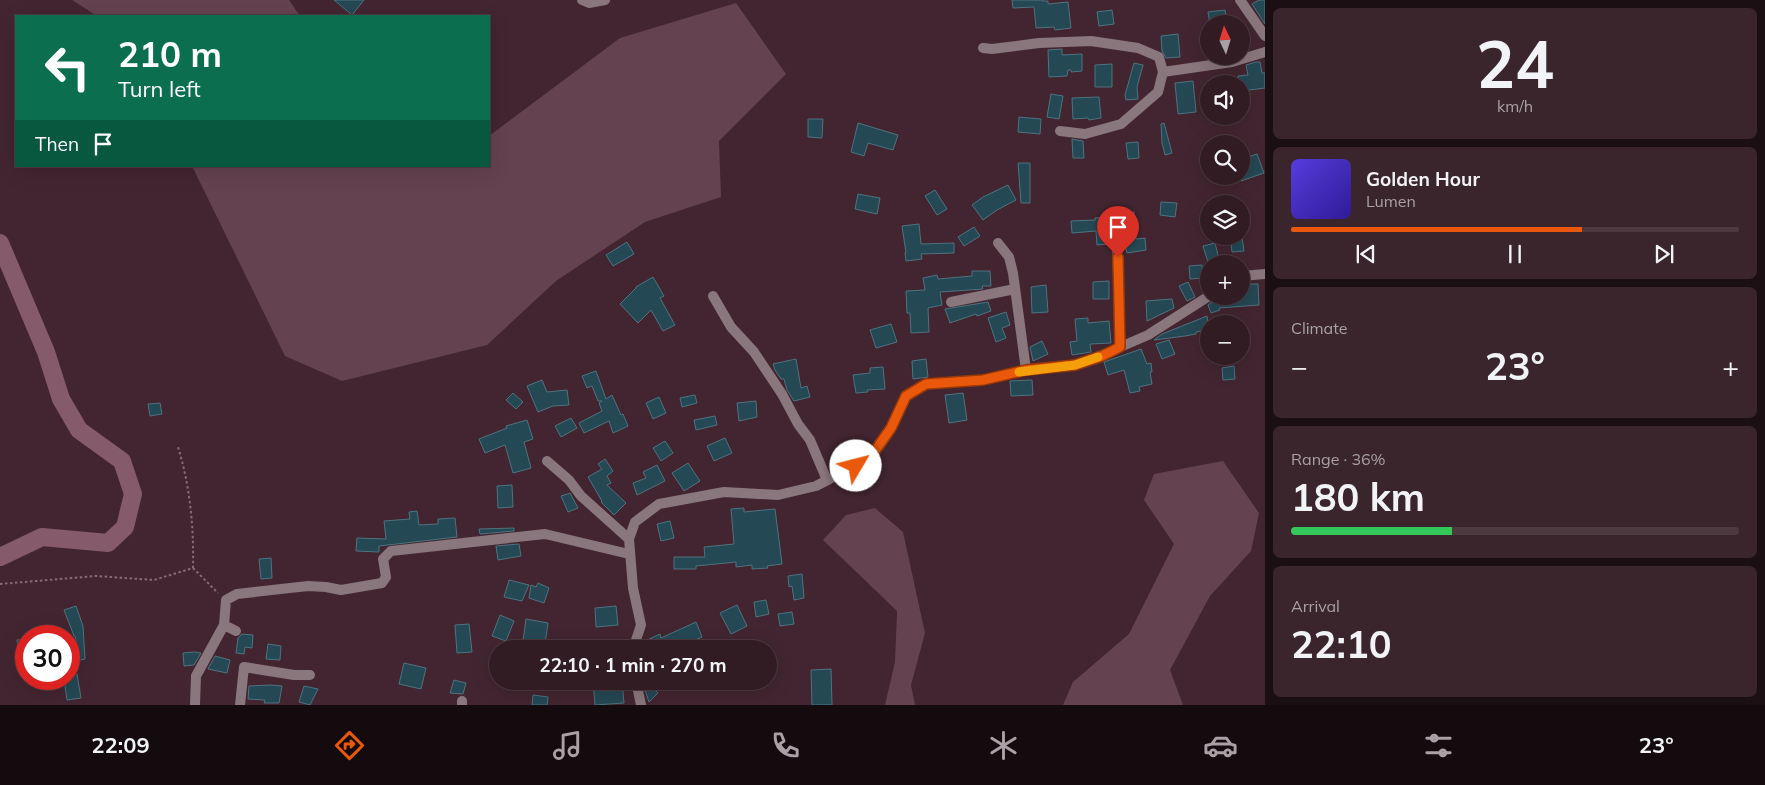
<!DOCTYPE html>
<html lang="en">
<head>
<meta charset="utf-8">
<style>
	:root { --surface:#321c24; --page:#3a252c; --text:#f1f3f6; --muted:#a8a1a6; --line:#4d3a41; --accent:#ea580c }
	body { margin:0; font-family:Mulish,sans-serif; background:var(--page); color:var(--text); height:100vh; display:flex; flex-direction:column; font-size:19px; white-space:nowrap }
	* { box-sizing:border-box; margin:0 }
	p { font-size:16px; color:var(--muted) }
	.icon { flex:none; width:28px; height:28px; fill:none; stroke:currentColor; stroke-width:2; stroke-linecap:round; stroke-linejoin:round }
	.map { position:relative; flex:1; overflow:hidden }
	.details { display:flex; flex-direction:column; gap:8px; padding:8px; background:#1c0f14; width:500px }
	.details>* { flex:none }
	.banner { position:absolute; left:15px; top:15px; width:475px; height:152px; border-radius:0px; box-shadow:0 5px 20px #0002,0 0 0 1px var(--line); background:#0b6e4f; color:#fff; overflow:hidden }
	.needle { width:32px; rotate:356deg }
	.fabs { position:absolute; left:1200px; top:15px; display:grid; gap:10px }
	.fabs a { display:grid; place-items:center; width:50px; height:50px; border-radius:50%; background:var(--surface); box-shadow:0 5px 20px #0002,0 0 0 1px var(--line); font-size:25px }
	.speed { position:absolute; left:15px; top:625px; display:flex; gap:10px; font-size:25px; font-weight:700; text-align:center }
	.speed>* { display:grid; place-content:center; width:65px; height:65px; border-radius:50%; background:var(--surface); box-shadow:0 5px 20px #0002,0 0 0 1px var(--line); line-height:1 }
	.speed .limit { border:8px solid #d22; background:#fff; color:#111 }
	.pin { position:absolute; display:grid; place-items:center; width:42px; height:42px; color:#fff; margin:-51px -21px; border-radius:50% 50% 50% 0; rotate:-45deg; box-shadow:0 0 5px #0007 }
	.pin .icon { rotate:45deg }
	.me { position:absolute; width:55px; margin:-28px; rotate:53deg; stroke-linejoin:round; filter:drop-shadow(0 0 4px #0008) }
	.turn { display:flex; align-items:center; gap:18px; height:105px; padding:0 20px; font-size:22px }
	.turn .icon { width:65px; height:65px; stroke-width:2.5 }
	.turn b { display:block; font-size:35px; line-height:42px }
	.then { display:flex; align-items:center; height:48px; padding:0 20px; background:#0003; gap:10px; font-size:19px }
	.big { font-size:38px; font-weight:700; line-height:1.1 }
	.details .card { flex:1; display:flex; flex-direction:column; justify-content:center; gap:8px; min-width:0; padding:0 18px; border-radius:8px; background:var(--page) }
	.details .dial { align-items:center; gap:0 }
	.dial b { font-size:65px; line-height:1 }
	.song { display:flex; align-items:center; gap:15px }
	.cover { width:60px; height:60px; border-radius:8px; background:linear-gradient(135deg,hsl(250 70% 55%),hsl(250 70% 35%)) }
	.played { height:5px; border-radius:2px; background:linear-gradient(90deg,var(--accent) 65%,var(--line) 65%) }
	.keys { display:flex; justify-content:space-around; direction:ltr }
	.heat { display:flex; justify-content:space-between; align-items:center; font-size:28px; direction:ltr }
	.charge { height:8px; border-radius:4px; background:linear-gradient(90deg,#34c759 36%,var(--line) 0) }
	.trip { position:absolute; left:489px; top:640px; width:288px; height:50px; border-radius:25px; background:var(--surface); box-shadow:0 5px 20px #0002,0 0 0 1px var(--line); font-weight:700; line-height:50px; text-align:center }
	.dock { display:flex; height:80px; justify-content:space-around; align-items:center; background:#140b0e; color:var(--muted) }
	.dock .icon { width:35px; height:35px }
	.dock .current { color:var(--accent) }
	.dock b { font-size:22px; color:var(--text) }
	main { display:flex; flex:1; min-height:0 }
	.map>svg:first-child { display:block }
</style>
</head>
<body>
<main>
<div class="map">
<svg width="1265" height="705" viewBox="0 0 1265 705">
	<rect width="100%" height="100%" fill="#422530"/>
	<path fill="#64424f" d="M72 0H289L300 16H97Z
		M736 3 786 74 719 141 721 197 645 222 556 281 487 345 342 381 285 356 192 166H489V136L620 38Z
		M1223 461 1259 513 1251 551 1210 596 1170 670 1183 705H1063L1073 682 1129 634 1174 544 1144 500 1154 474Z
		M875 508 903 532 925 633 911 685 915 705H885L895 662 897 611 823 540 846 515Z"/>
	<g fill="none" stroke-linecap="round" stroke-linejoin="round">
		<path stroke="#855a6a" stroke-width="18" d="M0 243 46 352 61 399 79 430 122 461 133 494 125 527 108 543 42 537 0 557"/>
	</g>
	<path fill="#244854" stroke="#4e737f" d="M334 0H364L352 15Z
		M1012 0H1042V1H1048V4L1068 2 1071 28 1055 30 1054 27 1036 28 1034 7 1013 8Z
		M1259 0H1265V24L1252 4Z
		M1112 10 1114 24 1099 26 1097 12Z
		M1225 10 1227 24H1210L1208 12Z
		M1178 34 1180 57 1166 58 1162 51 1161 36Z
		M1062 49V55L1082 54V71L1071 72V70H1068L1067 76 1049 77 1048 50Z
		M1256 62H1260L1262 73H1265V88L1241 91V84H1239L1238 76 1248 75 1246 65Z
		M1134 63 1143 65 1137 87 1138 99 1126 100 1125 95Z
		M1112 64V87H1095V65Z
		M1193 81 1196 112 1178 114 1175 83Z
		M1051 94 1063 96 1059 119 1047 117Z
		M1099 97 1101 118 1089 120 1088 118 1073 119 1072 98Z
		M1019 117 1041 119 1040 134 1018 132Z
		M808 119H823L822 138 808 137Z
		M858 123 898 135 893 150 868 143 864 156 851 152Z
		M1164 123 1172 153 1165 155 1162 143 1161 124Z
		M1072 139 1083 141 1084 158H1073Z
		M1138 142 1139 158 1128 159 1126 143Z
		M1257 154 1264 173 1241 181V159Z
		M1018 163H1030V203H1021Z
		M1008 185 1016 200 997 210 983 220 972 205 983 197Z
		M935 190 947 209 937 215 925 196Z
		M858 194 880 198 877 214 855 209Z
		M1161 202 1177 203 1175 217 1160 215Z
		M1134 212 1136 239 1145 238 1146 250 1127 253 1123 236 1117 232 1111 235 1110 244 1097 245 1096 231 1072 233 1071 221 1095 220V218L1119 216V213Z
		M919 224 921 244 954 243V253L921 254 922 259 906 261 905 253H906L902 226Z
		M974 227 980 236 964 246 958 237Z
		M1230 236H1242L1244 251 1232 252Z
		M627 242 634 254 613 266 606 255Z
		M1215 243 1219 259 1208 262 1203 246Z
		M1202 265 1203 278 1190 279 1189 266Z
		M972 271H990L991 286H982L983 289 940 292 942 305 928 308 929 332 911 333 910 313H907L906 291 925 290 923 278 937 275 938 279 972 276Z
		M653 277 664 296 660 298 675 325 663 331 651 310 638 323 620 304 636 288V287Z
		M1109 281V299H1093V282Z
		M1188 282 1195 297 1187 301 1179 286Z
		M1244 284H1258L1259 305 1219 308 1220 310 1211 313 1208 305 1215 300 1226 296H1244Z
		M1046 285 1048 312 1032 313 1031 287Z
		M1172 299 1174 308 1147 321 1146 301Z
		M988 302 991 311 977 316 976 314 950 323 945 309Z
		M1006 312 1010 325 1002 328 1006 338 996 342 988 318Z
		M1207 316 1209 330 1196 332V334L1185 336 1154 340 1162 334Z
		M1088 318V323L1109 321 1111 343 1090 344 1091 352 1072 355 1070 342 1077 341 1075 319Z
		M891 324 897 342 876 348 870 330Z
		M1169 340 1175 354 1162 359 1156 344Z
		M1042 341 1048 354 1033 361 1030 347Z
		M1141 349 1147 364 1151 363 1152 372H1150L1152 384 1139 387 1140 391 1130 393 1124 370 1108 375 1104 362Z
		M796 359 801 388 807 386 810 397 794 401 787 390 784 379H781L775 370 773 364Z
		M926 359 928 377 913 379 912 361Z
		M1234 366 1235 379 1223 380 1222 368Z
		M883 367 885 389 867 390 868 392 856 393 853 375 870 373V368Z
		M596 371 606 399 612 395 621 415 623 414 628 426 613 433 609 421 584 433 579 423 602 411 599 403 602 401H598L592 386 587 388 582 376Z
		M542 380 547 392 567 390 569 405 553 406 538 412 527 386Z
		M1032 380 1033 395 1011 396 1010 381Z
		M513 393 523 402 516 409 506 400Z
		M963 393 967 420 949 423 945 395Z
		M695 395 697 403 682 407 680 398Z
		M659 397 666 413 653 419 646 403Z
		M756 401 757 417 739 421 737 403Z
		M160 403 162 414 150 416 148 404Z
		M715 416 717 425 696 430 694 420Z
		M571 418 577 428 561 437 555 426Z
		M527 420 533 439 524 442 531 468 513 473 505 445 485 453 479 439 507 428 506 426Z
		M725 438 732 453 714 461 707 446Z
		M665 441 673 453 661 461 653 448Z
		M605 459 613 471 607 476 611 483 607 485 626 503 614 515 601 502 602 501 588 477 602 469 598 464Z
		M688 463 700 481 684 491 672 473Z
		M657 465 665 481 637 495 633 483 646 478 643 472Z
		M512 485 513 507 498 508 497 486Z
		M570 493 578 508 568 512 561 496Z
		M744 508V512L775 509 782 564 767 566 768 568 752 569V565L736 567V562L696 566V569H674V557H705L704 547 734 544 731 509Z
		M417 511 419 525 438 524V519L455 518 457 537 379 546V552L356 551 357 538 386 539 384 521 410 519 409 512Z
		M670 521 674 538 661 541 657 524Z
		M514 528V531L480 534 479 529Z
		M519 544 521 556 498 560 496 546Z
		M271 558 272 578 261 579 259 559Z
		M802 574 804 598 794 600 792 586 789 587 788 576Z
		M509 580 529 585 522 601 504 597Z
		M538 583 549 588 544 603 529 598 531 585 536 587Z
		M766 600 769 614 756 617 754 602Z
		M737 605 747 626 731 634 720 613Z
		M76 606 83 626 85 659 80 660 75 636H74L64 610Z
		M616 606 618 625 596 627 595 608Z
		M792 612 794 624 780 626 778 614Z
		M500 615 514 621 506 641 492 636Z
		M526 619 548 623 545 644 523 641Z
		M696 622 702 637 677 648 674 642 658 649H640L643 642 660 634 661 638Z
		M469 624 472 652 457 653 455 625Z
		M242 634 253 635 252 648 245 647 244 654 236 653 238 638Z
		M26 639V658H19L17 640Z
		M268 644 281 646 280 660 266 659Z
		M195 652 201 653 194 665 184 666 183 653Z
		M215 656 230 660 227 673 208 669Z
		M404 663 426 668 421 689 399 684Z
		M831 669 832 705H812L811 670Z
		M77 674 81 698 67 700 64 679H69V675Z
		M454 680 466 683 463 694 450 693Z
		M593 681H622L624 703 595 705Z
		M649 683 658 693 649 702 644 687Z
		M270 685 282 686 279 703H264L265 700 248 699 249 686Z
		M304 686 318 689 310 705 299 702Z
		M533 695 548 697 547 705H532Z"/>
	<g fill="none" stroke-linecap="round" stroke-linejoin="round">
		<path stroke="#856c75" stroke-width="2" stroke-dasharray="2.5 2.5" stroke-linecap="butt" d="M193 568 218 593
			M0 584 96 576 154 580 193 568C194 527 190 486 178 447"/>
		<path stroke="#8a767d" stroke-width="10" d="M582 0 589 3 605 0
			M1240 0 1265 36
			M983 48 992 49 1039 43 1091 41 1138 48 1159 57 1163 72 1158 92 1121 124 1085 134 1060 131
			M1163 72 1232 62 1265 52
			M1117 239 1120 347
			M998 243 1009 257 1013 273 1026 370
			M1241 276 1265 274
			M713 296 731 327 754 352 782 394 798 424 810 440 827 480
			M951 302 1015 289
			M547 461 569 480 581 496 629 539
			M236 631 224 625 226 600 237 594 308 586 326 587 341 590 382 583 386 577 383 559 391 551 545 534 629 554
			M633 649 641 625 633 588 629 539 635 522 659 504 724 492 778 495 816 486 870 458 891 428 906 396 926 384 983 380 1026 370 1075 365 1102 355 1148 335 1209 296
			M636 681 641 705
			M195 705 196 676 224 625
			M240 705 244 667 294 675H310
			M462 705V701"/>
	</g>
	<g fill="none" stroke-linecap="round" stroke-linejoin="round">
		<g stroke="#983908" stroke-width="12">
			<path id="route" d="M856 466 870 458 891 428 906 396 926 384 983 380 1026 370 1075 365 1102 356 1120 347 1118 257"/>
		</g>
		<use href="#route" stroke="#ea580c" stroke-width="9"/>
		<path stroke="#f59e0b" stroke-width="9" d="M1019 372 1075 365 1098 357"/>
	</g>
</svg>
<div class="fabs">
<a><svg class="needle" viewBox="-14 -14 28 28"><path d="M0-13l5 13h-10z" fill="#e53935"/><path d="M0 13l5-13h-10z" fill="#a8a1a6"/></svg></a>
<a><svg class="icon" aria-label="sound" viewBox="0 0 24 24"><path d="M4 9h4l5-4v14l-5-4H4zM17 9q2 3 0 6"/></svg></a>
<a><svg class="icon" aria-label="search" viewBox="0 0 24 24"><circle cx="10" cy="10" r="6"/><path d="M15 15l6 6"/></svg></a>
<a><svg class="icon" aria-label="layers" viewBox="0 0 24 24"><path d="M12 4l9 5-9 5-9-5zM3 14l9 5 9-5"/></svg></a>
<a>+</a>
<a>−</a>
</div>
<div class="speed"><div class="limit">30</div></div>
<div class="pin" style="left:1118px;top:257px;background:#d93025"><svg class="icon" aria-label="arrive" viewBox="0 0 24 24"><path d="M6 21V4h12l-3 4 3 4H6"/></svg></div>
<svg class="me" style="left:856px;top:466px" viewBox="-20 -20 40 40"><circle r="19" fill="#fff"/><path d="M0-13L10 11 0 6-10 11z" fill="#ea580c"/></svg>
<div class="trip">22:10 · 1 min · 270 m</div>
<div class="banner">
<div class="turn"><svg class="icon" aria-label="left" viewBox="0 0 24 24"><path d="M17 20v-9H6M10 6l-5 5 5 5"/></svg><div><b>210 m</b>Turn left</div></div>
<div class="then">Then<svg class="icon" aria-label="arrive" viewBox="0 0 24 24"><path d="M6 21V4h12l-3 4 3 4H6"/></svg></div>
</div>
</div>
<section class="details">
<div class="card dial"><b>24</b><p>km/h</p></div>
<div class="card">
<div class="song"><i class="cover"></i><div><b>Golden Hour</b><p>Lumen</p></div></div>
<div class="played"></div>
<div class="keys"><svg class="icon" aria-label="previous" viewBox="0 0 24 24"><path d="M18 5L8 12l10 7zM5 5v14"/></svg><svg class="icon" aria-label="pause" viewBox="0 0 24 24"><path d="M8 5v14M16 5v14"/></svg><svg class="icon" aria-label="next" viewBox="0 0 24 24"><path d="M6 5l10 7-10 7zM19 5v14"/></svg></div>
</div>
<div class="card"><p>Climate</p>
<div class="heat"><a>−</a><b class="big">23°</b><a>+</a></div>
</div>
<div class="card"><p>Range · 36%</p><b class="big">180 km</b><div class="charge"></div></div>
<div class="card"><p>Arrival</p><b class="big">22:10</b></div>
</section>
</main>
<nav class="dock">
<b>22:09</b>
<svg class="icon current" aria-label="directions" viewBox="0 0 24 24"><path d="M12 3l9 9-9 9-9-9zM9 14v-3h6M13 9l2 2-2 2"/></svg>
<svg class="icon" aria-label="music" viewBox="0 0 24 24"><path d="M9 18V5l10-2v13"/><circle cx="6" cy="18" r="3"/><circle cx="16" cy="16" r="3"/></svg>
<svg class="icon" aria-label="phone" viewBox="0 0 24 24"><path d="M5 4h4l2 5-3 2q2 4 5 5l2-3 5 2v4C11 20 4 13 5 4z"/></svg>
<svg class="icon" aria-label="climate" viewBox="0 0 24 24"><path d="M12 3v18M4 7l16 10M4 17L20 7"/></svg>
<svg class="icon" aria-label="car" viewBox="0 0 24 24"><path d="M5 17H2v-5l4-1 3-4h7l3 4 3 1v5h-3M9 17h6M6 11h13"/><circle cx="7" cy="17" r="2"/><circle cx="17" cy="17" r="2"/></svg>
<svg class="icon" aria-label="filters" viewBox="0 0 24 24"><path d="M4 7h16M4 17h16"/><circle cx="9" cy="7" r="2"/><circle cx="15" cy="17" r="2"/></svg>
<b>23°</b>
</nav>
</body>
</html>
